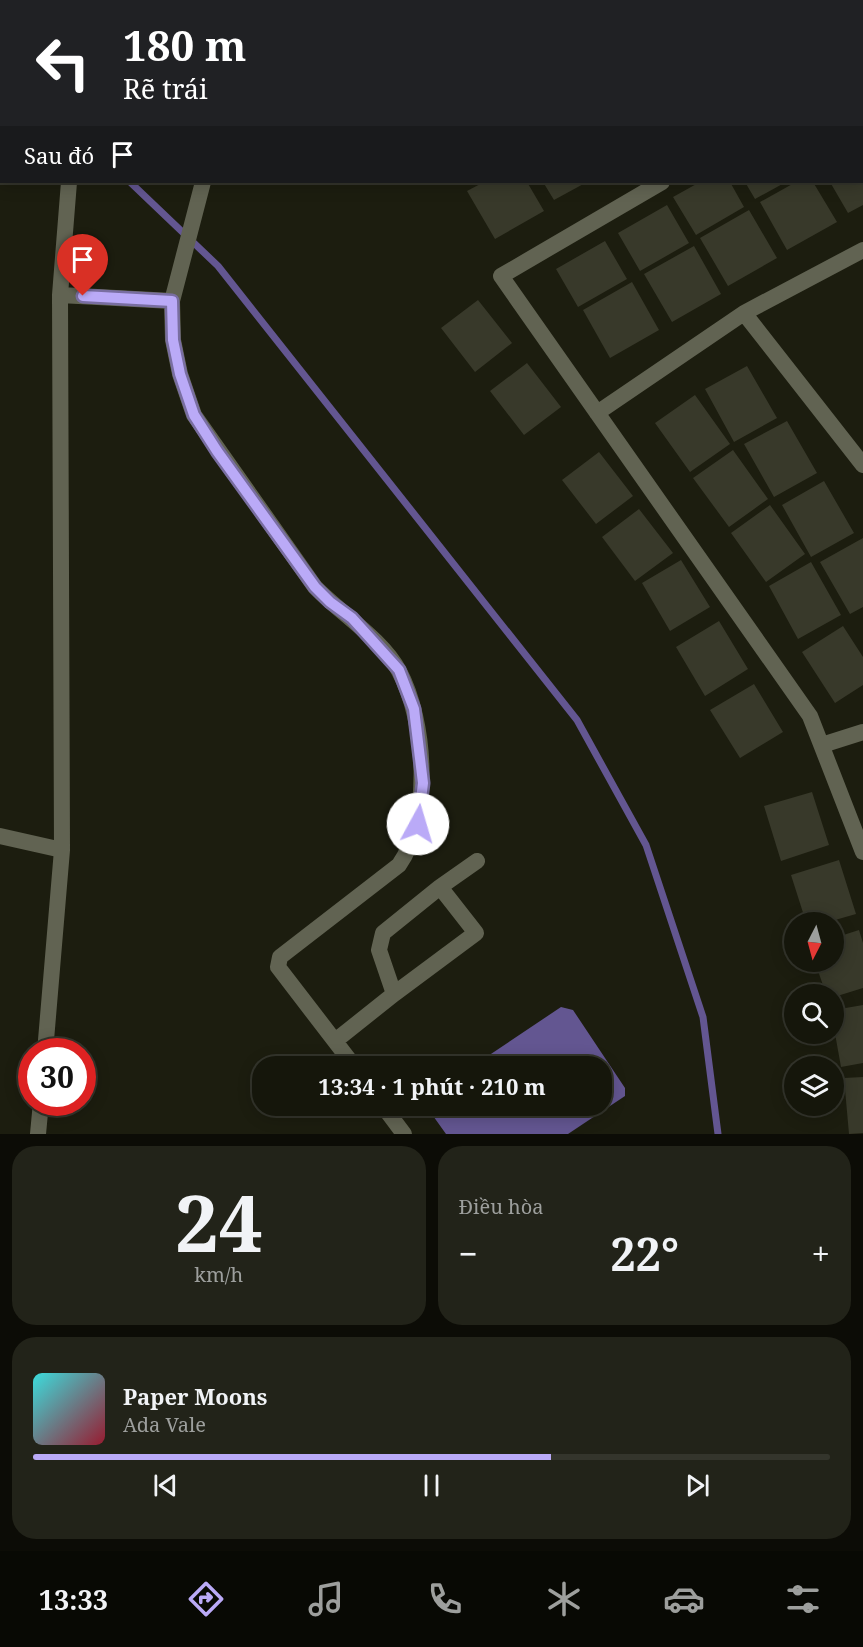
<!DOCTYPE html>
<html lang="vi">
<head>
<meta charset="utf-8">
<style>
	:root { --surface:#15160b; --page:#222319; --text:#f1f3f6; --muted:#9d9f9d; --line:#34352c; --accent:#baaaf7 }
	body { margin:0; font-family:"Noto Serif",serif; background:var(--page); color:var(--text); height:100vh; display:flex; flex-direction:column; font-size:22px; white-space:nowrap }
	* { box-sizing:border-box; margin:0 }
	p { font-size:20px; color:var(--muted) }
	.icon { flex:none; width:33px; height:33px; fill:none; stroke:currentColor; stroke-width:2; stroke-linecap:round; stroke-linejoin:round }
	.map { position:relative; height:1134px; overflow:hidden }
	.drawer { display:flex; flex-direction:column; gap:12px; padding:12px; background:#0c0c06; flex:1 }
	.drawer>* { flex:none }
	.guide { position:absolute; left:0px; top:0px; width:864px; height:183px; box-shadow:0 3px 15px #0003,0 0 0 2px var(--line); background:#202124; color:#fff; overflow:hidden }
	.needle { width:39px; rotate:186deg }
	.fabs { position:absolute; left:784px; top:912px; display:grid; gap:12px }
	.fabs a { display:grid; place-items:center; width:60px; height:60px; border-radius:50%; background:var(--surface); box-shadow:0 3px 15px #0003,0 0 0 2px var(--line); font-size:30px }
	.speed { position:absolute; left:18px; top:1038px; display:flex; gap:12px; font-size:30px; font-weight:700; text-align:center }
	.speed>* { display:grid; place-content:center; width:78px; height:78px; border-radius:50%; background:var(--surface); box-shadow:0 3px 15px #0003,0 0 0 2px var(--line); line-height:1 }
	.speed .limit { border:9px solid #d22; background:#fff; color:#111 }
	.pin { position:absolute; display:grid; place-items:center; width:51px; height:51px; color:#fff; margin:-62px -26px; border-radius:50% 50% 50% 0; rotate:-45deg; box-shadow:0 0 6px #0007 }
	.pin .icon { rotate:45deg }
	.me { position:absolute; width:66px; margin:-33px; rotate:6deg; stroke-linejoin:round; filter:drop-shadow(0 0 4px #0008) }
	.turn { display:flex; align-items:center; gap:21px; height:126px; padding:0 24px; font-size:27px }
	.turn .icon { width:78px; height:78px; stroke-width:2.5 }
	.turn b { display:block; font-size:42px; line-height:51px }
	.then { display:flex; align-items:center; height:57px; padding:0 24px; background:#0003; gap:12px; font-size:22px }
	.big { font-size:45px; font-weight:700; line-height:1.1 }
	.drawer .tile { flex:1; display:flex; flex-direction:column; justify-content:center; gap:9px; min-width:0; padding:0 21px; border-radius:24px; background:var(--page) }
	.drawer .dial { align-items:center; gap:0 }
	.dial b { font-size:78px; line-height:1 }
	.song { display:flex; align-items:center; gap:18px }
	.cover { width:72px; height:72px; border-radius:9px; background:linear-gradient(135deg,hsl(180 70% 55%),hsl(350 70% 35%)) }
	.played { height:6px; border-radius:3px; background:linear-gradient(90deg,var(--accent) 65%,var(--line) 65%) }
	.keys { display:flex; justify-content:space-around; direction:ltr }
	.heat { display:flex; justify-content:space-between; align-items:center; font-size:33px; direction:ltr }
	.drawer .tiles { flex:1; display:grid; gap:12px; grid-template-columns:1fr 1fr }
	.tile:last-child { grid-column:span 2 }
	.trip { position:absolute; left:252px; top:1056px; width:360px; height:60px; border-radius:24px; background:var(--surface); box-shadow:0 3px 15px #0003,0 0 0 2px var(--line); font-weight:700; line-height:60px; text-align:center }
	.tabs { display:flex; height:96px; justify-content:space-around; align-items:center; background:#080904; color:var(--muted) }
	.tabs .icon { width:42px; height:42px }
	.tabs .active { color:var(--accent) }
	.tabs b { font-size:27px; color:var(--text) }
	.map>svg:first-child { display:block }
</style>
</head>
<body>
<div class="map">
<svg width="863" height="1134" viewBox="0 0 863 1134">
	<rect width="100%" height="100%" fill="#1c1d0f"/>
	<path fill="#635691" d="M561 1007 573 1010 625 1088V1096L568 1134H446L426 1106H602V1066H473Z"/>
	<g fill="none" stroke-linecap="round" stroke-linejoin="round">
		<path stroke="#635691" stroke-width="7" d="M0 176H2
			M130 182 218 266 577 720 646 845 703 1017 718 1134"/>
	</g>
	<path fill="#38392a" d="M484 182H527L544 211 495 239 467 191Z
		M543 182H587L554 200Z
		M700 182H730L744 207 696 235 673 197Z
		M745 182H786L755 199Z
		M796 182H813L837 222 787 250 760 202Z
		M830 182H863V205L848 213Z
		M667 205 689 243 640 271 618 233Z
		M749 210 777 258 728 286 700 238Z
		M605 241 627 279 578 307 556 269Z
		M694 246 721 294 672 322 644 274Z
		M632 282 659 330 610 358 583 310Z
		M478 300 512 343 475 372 441 328Z
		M527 363 561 407 524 435 490 391Z
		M747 366 777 418 734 442 705 389Z
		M695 395 730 444 690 472 655 423Z
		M787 421 817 473 774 497 744 444Z
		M733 450 768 499 729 527 693 478Z
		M599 452 633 496 596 524 562 480Z
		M824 481 854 533 811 557 782 505Z
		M770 505 805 554 766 582 731 533Z
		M639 509 673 553 635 581 602 537Z
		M863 538V607L850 614 820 562Z
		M681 560 710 607 670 631 642 583Z
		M811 562 841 615 798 639 769 586Z
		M719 621 748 669 705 696 676 647Z
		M843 626 863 657V685L835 703 802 652Z
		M754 684 783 732 740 758 710 710Z
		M812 792 829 845 781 861 764 806Z
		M839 860 856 914 828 922H806L791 875Z
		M859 930 863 943V988L834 997V994H826L815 962H834V938Z
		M863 1005V1063L841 1067 834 1028V1010Z
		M863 1077V1133L849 1134 844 1078Z"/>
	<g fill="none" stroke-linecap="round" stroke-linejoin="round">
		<path stroke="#616352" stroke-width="16" d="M157 0V2
			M654 2 657 0
			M862 64 863 63
			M662 182 501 276 810 716 863 852
			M60 295 172 301 173 340 180 374 194 415 315 587C339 612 383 640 399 671 426 721 432 818 399 865L280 957 278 967 354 1066
			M172 301 203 182
			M744 313 863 465
			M597 413 744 313 863 250
			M822 745 863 732
			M0 836 62 850
			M440 887 477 861
			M335 1041 394 994 379 950 383 933 440 887 476 933 394 994
			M45 1052 62 850 60 295 69 182
			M383 1106 404 1134
			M38 1134 41 1102"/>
		<path stroke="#808535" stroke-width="16" d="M346 2 348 0
			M0 85H2"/>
	</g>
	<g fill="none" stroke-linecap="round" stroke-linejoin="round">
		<g stroke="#796ea1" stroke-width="15">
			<path id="route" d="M83 296 172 301 173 340 180 374 194 415 217 451 315 587 330 602 352 618 399 670 414 709 423 783 418 824"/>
		</g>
		<use href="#route" stroke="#baaaf7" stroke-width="10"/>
	</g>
</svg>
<div class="fabs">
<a><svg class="needle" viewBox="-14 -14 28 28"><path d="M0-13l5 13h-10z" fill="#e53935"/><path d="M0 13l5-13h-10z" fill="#9d9f9d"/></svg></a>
<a><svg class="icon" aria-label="search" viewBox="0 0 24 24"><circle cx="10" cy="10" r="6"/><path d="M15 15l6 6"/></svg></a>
<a><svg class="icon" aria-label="layers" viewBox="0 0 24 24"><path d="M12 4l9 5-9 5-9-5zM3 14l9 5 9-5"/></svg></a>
</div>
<div class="speed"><div class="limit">30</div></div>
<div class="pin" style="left:83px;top:296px;background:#d93025"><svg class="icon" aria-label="arrive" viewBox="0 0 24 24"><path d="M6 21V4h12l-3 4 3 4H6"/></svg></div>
<svg class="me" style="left:418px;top:824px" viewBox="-20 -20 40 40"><circle r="19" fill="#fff"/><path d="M0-13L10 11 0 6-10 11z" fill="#baaaf7"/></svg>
<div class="trip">13:34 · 1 phút · 210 m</div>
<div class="guide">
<div class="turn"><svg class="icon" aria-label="left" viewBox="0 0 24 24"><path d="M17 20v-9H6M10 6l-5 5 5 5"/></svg><div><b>180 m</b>Rẽ trái</div></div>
<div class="then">Sau đó<svg class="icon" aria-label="arrive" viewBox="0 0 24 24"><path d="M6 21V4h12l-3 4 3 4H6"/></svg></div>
</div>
</div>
<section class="drawer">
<div class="tiles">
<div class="tile dial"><b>24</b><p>km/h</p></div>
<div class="tile"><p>Điều hòa</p>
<div class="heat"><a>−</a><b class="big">22°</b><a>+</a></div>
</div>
<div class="tile">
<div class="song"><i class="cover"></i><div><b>Paper Moons</b><p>Ada Vale</p></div></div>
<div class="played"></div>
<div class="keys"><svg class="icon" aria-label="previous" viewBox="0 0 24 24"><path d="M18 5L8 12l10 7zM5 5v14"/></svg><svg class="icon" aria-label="pause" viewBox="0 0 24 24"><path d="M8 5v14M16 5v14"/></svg><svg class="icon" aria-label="next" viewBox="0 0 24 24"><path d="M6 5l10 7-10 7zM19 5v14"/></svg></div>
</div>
</div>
</section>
<nav class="tabs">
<b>13:33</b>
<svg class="icon active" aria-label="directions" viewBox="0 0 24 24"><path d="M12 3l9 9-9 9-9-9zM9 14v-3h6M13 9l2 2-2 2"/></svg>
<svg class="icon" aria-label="music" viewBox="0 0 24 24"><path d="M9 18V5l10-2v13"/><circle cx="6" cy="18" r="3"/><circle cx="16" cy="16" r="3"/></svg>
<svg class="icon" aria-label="phone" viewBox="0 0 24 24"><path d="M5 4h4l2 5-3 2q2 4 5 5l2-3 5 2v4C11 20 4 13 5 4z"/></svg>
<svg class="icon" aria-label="climate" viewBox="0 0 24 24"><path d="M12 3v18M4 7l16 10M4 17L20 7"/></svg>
<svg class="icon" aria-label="car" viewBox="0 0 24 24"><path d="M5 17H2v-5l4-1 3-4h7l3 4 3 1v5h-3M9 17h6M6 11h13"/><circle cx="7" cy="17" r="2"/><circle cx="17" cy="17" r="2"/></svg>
<svg class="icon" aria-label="filters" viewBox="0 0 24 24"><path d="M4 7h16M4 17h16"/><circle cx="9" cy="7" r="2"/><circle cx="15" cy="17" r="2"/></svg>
</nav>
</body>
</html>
